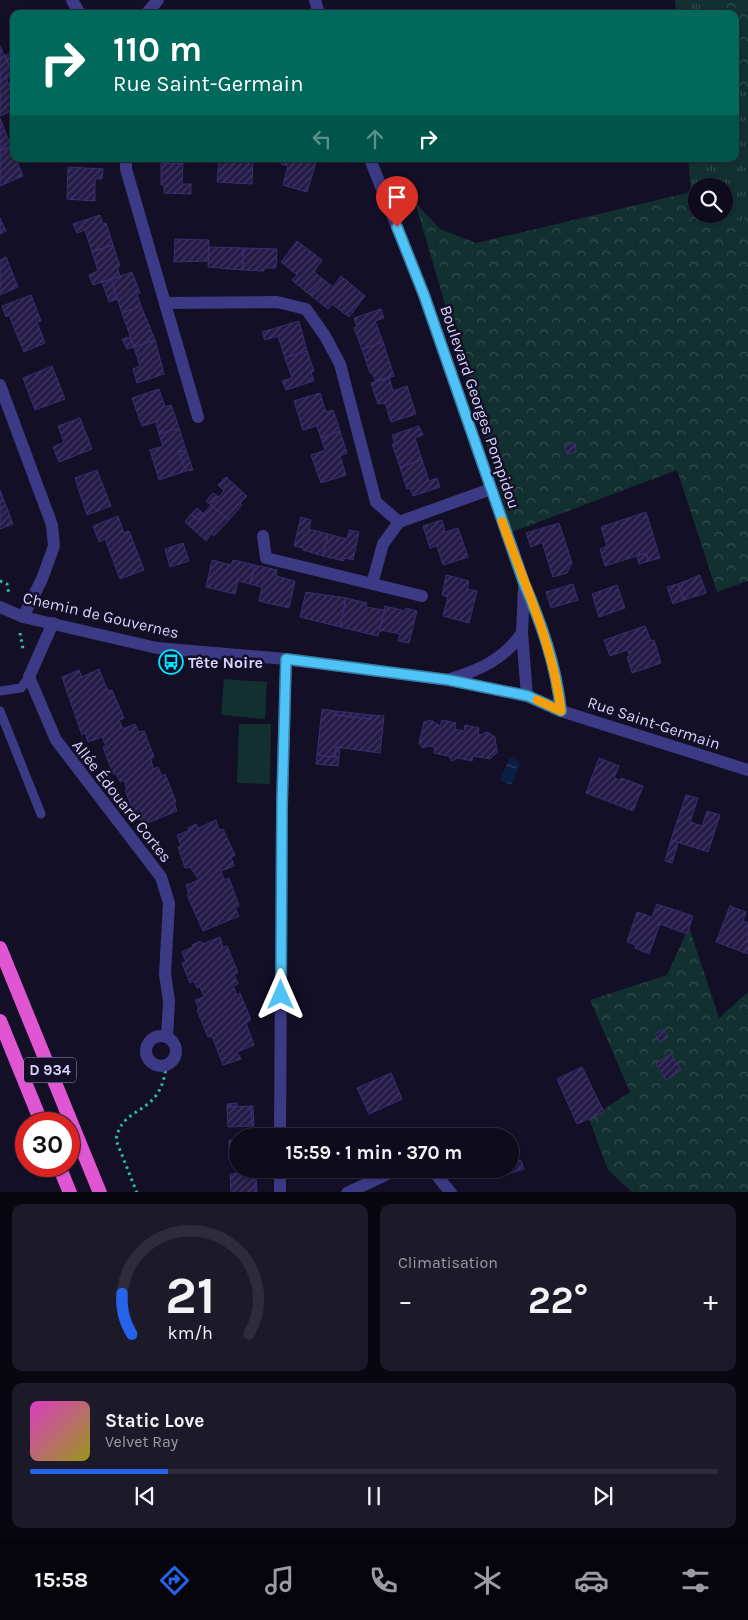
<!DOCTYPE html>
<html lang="fr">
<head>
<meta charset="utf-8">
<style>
	:root { --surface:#0e0b1c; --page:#1c1929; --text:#f1f3f6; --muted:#9b9ba3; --line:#2e2b3b; --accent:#2563eb }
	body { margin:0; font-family:Karla,sans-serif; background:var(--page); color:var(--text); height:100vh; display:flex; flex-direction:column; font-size:19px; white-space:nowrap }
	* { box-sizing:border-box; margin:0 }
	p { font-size:16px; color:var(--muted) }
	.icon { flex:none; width:28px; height:28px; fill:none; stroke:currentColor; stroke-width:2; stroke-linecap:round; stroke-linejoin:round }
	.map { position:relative; height:1192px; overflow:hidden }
	.sheet { display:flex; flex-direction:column; gap:12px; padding:12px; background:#08060f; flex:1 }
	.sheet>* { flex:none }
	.hud { position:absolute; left:10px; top:10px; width:729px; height:152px; border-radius:10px; box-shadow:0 1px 4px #0004,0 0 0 1px var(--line); background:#00695c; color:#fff; overflow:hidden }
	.fabs { position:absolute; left:688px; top:178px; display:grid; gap:10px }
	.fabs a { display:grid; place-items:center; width:45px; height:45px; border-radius:50%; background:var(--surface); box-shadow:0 1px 4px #0004,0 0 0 1px var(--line); font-size:25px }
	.speed { position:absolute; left:15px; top:1112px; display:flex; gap:10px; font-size:25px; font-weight:700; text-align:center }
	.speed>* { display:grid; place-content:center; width:65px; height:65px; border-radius:50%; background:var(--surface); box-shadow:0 1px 4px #0004,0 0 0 1px var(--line); line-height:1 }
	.speed .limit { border:8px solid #d22; background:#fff; color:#111 }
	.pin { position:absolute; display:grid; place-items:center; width:42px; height:42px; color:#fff; margin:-51px -21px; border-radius:50% 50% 50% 0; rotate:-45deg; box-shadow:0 0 5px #0007 }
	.pin .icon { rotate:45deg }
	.me { position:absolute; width:55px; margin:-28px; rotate:0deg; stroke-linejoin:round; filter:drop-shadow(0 0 4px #0008) }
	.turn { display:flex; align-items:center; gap:18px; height:105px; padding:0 20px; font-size:22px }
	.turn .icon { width:65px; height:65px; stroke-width:2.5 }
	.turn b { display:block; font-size:35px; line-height:42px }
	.lanes { display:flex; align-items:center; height:48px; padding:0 20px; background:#0003; justify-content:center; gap:25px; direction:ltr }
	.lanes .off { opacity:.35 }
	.big { font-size:38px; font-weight:700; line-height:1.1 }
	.sheet .widget { flex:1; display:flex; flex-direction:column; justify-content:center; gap:8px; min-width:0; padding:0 18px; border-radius:10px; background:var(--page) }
	.sheet .dial { align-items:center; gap:0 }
	.dial svg { height:130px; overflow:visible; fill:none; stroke:var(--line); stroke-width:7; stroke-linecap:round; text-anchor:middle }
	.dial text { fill:var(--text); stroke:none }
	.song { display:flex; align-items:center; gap:15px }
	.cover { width:60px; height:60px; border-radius:8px; background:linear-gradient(135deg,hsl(310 70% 55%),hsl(60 70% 35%)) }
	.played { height:5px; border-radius:2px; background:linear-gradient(90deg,var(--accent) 20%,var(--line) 20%) }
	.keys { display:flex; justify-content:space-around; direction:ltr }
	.heat { display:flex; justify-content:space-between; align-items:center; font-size:28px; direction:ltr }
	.sheet .tiles { flex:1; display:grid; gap:12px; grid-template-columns:1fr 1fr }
	.widget:last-child { grid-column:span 2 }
	.trip { position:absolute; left:229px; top:1128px; width:290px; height:50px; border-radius:25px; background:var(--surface); box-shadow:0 1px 4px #0004,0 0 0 1px var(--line); font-weight:700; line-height:50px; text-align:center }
	.tab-bar { display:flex; height:80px; justify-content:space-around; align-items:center; background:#06040b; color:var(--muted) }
	.tab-bar .icon { width:35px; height:35px }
	.tab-bar .on { color:var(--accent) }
	.tab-bar b { font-size:22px; color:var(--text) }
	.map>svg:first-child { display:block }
</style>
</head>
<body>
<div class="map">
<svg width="748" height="1193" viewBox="0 0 748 1193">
	<defs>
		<pattern id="grass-tufts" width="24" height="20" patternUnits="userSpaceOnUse" patternTransform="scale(1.25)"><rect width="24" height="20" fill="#12302f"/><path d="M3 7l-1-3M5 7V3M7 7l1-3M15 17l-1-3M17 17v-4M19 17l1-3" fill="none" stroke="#344d4e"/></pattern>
		<pattern id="forest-crowns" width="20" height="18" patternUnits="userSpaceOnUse" patternTransform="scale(1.25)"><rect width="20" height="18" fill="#12302f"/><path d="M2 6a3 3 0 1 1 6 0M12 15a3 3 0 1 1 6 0" fill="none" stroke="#344d4e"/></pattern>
		<pattern id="water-ripples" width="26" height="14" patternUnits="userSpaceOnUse" patternTransform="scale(1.25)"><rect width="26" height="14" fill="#0a1f44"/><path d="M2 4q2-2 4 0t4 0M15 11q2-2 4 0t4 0" fill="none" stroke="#2d3f60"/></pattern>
		<pattern id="building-hatch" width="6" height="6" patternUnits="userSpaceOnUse" patternTransform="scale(1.25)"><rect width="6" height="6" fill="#241b47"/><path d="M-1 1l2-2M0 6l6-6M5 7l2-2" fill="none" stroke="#433b63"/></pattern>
	</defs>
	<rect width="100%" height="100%" fill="#130f26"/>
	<path fill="url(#grass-tufts)" d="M675 0H714V14H676Z
		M735 84 748 91V218L709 227 703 214H724V186H696V202L691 192 688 159H735Z"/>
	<path fill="url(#forest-crowns)" d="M714 0H748V91L735 84V14H714Z
		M691 192 696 202V214H703L709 227 748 218V581L717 592 677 470 512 532 415 202 440 229 476 243Z
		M689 927 719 1018 748 992V1192H632L608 1170 589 1119 630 1092 590 1000 667 975Z"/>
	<path fill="#12302f" d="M224 679 267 682 265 719 221 715Z
		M239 724H271L270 784 237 783Z"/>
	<path fill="url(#water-ripples)" d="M510 757 521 763 511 785 500 780Z"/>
	<path fill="url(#building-hatch)" stroke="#3b2d73" d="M0 46 13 75 0 81Z
		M10 54 14 64 13 75 5 55Z
		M6 78 14 97V110L0 116V81Z
		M0 118 11 146 0 151Z
		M11 146 14 159H16L23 176 0 186V151Z
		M162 159H183V164L161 163Z
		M219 159H253L252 184 217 182Z
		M283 159H305L316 162 307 192 283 185 288 166 281 164Z
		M161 163 183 164 182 184H191V194L164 193V185H161Z
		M68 167 103 169 102 179H95V201L67 199Z
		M100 215 103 224 106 223 113 245 92 252 85 230 77 233 73 224Z
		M0 218 6 231 0 234Z
		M175 239 209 240 208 261 174 262Z
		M297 241 322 260 314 272 323 279 310 295 292 280 297 275 281 262Z
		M113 245 120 266 117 267 120 276 93 285 89 275 98 271 92 252Z
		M209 247 243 248V270L208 267Z
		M243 248 277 249 276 268H264V271L243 270Z
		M6 257 18 287 0 295V260Z
		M132 272 140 293 137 294 141 306 122 313 111 279Z
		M341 276 365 296 349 317 332 304 328 309 310 295 323 279 333 287Z
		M111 279 117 299 109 302 102 282Z
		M31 295 41 321 37 322 45 343 24 352 9 315 6 317 2 306Z
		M141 306 155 340 134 347 122 313Z
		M381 309 384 318 375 321 383 342 362 349 354 328 357 327 354 318Z
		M299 321 307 351 285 358 278 336 265 340 262 332Z
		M130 337 134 347 127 349 122 339Z
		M155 340 164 374 137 383 133 369 140 366 134 347Z
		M383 342 394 376 376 382 372 373H370L362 349Z
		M307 351 314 371 311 372 314 381 286 390 282 381 292 378 285 358Z
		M52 366 65 399 35 410 23 378Z
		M389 377 393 391 407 386 416 414 391 422 385 403 378 404 371 383Z
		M159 389 165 407 171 405 179 428 159 434 156 422 142 426 132 398Z
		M320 393 326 412 333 410 340 431 321 438 317 426 303 430 294 401Z
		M80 418 92 449 59 462 53 447 64 442 58 426Z
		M419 426 423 435 415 438 422 460 400 467 392 444H395L392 435Z
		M179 428 186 450 179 452 186 471 159 480 150 450 163 446 159 434Z
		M340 431 347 453 340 456 346 475 321 483 311 455 325 450 321 438Z
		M575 443 576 452 567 454 565 446Z
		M186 450 193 470 186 471 179 452Z
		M422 460 429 481 437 478 440 487 413 496 410 488 407 489 400 467Z
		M97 470 111 506 87 515 75 478Z
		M226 477 247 496 240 503 242 505 229 520 211 505 224 491 218 485Z
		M0 490 13 524 0 529Z
		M213 493 219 497 211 505 206 501Z
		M211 505 229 520 214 536 212 533 206 541 185 522 191 514 198 520Z
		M197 508 204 514 198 520 191 514Z
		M646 512 660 558 649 561 646 553 605 566 600 549 607 546 601 527Z
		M118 516 124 533 129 531 144 570 120 579 105 539 99 542 93 526Z
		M301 517 311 520 309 529 328 534 323 556 303 550V548L294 546Z
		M442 520 445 532 458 528 468 557 443 565 437 546 430 548 423 526Z
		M559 523 572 563 567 573 553 577 542 542 531 547 526 533Z
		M349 530 359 532 353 560 344 558V561L323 556 328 534 347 539Z
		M183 543 189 561 170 567 165 549Z
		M646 553 649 561 639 564 637 556Z
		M212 560 231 565 233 560 255 565 250 584 238 581 235 594 206 587Z
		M255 565 277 570 276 576 295 581 289 608 259 601 262 587 250 584Z
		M446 575 469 581 467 589 477 591 469 623 443 616 448 597 442 595Z
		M700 575 706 593 684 600 678 584Z
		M573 584 578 600 551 608 546 592Z
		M678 584 684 600 673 604 667 587Z
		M617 585 625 608 599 617 592 594Z
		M306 592 346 598 340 627 300 617Z
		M346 598 367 603 366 607 384 610 378 636 340 627Z
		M385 606 405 611 406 608 417 611 409 643 398 641 400 634 381 630 382 632 380 631Z
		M645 626 651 641 654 640 661 663 632 673 627 657 630 656 627 650 610 656 604 640Z
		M99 669 108 691 112 690 124 718 119 720 123 729 135 724 139 732 144 731 154 757 151 759 153 769 158 767 162 776 165 774 176 802 174 803 177 811 142 825 139 816 136 818 125 790 127 789 124 780 120 782 116 774H113L103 747 106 746 102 737 88 742 85 733 82 735 62 677 79 670 82 677Z
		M322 709 335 711 334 715 371 719 372 715 384 716 380 753 336 747 335 757 317 755Z
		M335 711 372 715 371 719 334 715Z
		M431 720 440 726 442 720 456 723 455 729 464 731 465 725 479 728 478 734 481 735 485 732 489 733 495 737 497 752 490 759 473 756 472 761 458 758 452 761 448 756 434 753 435 747 429 746 422 748 419 743 424 722Z
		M336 747H340L338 766 316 764 317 755 335 757Z
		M599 758 619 766 614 778 620 780 621 778 643 786 633 811 586 793Z
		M686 795 698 798 690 822 702 826 707 811 720 815 708 852 671 840Z
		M216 820 219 830 223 829 235 855 231 857 234 866 221 871 224 880 229 878 239 906 235 908 239 916 203 931 187 895 189 894 186 885 199 880 190 867 185 868 178 847 181 846 177 835 188 831V828L196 824 198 828Z
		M671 840 678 843 672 863 665 861Z
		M657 904 693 916 687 934 660 924 649 954 635 948 636 945 627 942 637 912 652 917Z
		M730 906 746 912 743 921 748 923V954L716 942Z
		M220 937 223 947 227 946 238 973 234 974 238 984 233 986 237 995 240 993 251 1020 246 1023 254 1045 237 1052 241 1059 223 1065 212 1036 208 1037 197 1010 199 1009 195 1000 204 997 200 987 197 988 194 981 190 983 182 963 186 962 182 952 193 947 192 945 201 941 202 944Z
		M663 1029 668 1037 660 1042 655 1034Z
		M671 1054 681 1070 666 1080 656 1064Z
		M582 1067 604 1112 577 1124 557 1079Z
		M391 1073 402 1099 369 1114 357 1088Z
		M237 1103V1107H227V1104Z
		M251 1106 252 1126 228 1127 227 1107Z
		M251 1106H253L254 1126H252Z
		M229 1140H238V1160H229Z
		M521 1160 524 1169 495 1178 492 1169H510V1163Z
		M254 1172 255 1192 231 1193 230 1174Z
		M254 1172H256L257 1192H255Z"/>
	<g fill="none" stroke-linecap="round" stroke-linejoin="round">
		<path stroke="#2fb8b0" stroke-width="3" stroke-dasharray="2.5 4" stroke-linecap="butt" d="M0 581 7 584 9 594
			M20 633 23 649
			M137 1193 116 1140C122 1103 161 1118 166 1066"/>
		<path stroke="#3d3a85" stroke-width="9" d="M0 691 21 688 29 677
			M0 711 41 814"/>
		<path stroke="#3d3a85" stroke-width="12" d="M72 0 80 14
			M146 14 158 0
			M126 159V169L198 417
			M165 303 277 302 306 309 325 336 340 364 376 502 399 522 491 489
			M0 385 52 525 54 546 42 579 23 617
			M263 536 266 558 422 596
			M372 584 383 544 399 522
			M53 623 29 677 56 740 161 877 169 903 165 974 169 1001 167 1037
			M146 1051a15 15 0 1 1 30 0a15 15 0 1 1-30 0Z
			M280 1136 282 805 286 659
			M280 1193V1169
			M347 1193 396 1170 434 1172 451 1193"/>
		<path stroke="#3d3a85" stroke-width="12" d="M315 0 319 14
			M370 159 424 295 524 583C542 625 556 665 561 711
			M524 588 522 633 527 696
			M0 607 23 617 157 648 286 659 449 680 527 696 561 711 748 770
			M450 679C480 670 504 659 522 633"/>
		<path stroke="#e055d1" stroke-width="14" d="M0 948 100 1193
			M0 1021 42 1124
			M59 1166 70 1193"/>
	</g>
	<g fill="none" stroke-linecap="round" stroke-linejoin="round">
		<g stroke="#337fa1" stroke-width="12">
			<path id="route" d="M281 995 282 805 286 659 449 680 528 696 561 711C556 665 542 625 524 583L424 295 397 227"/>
		</g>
		<use href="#route" stroke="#4fc3f7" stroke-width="9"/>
		<path stroke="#f59e0b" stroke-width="9" d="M502 521C524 584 553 644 561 711L537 700"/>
	</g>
	<defs>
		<g id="bus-ring" transform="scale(1.25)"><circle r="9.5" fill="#130f26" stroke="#00e5ff" stroke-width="1.5"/><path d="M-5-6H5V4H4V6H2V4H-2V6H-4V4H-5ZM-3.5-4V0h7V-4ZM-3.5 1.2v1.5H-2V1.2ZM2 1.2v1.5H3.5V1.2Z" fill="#00e5ff"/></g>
	</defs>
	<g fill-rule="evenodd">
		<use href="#bus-ring" x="171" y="662"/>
	</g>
	<g text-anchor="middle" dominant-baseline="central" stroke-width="5" stroke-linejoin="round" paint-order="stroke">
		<rect fill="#130f26" stroke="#9e99be" stroke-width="1" x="24" y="1057.5" width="52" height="25" rx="4"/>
		<g font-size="15" font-weight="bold" fill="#d9d4ff">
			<text x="50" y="1070">D 934</text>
		</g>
		<g font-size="16" fill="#d9d4ff" stroke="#130f26">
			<text transform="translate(480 407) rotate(71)">Boulevard Georges Pompidou</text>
			<text transform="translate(101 615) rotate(13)">Chemin de Gouvernes</text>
			<text transform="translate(654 723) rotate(18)">Rue Saint-Germain</text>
			<text transform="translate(122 801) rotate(52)">Allée Édouard Cortes</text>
		</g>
		<g font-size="16" font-weight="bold" fill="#d9d4ff" stroke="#130f26" text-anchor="start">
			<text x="188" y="662">Tête Noire</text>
		</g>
	</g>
</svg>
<div class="fabs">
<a><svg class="icon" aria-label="search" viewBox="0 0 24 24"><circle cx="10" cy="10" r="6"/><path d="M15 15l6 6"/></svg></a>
</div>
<div class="speed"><div class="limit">30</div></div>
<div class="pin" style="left:397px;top:227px;background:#d93025"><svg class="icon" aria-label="arrive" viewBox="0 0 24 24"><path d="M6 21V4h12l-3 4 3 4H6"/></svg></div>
<svg class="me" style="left:281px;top:995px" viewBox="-20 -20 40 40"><path d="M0-17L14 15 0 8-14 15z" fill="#4fc3f7" stroke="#fff" stroke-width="4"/></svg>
<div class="trip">15:59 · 1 min · 370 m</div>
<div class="hud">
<div class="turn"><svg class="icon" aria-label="right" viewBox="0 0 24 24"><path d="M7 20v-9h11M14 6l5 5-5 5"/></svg><div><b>110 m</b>Rue Saint-Germain</div></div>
<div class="lanes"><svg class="icon off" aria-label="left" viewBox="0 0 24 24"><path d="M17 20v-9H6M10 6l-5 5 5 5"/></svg><svg class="icon off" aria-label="ahead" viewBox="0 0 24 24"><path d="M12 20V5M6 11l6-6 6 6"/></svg><svg class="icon" aria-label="right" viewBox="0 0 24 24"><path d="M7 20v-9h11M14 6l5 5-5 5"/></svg></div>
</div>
</div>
<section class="sheet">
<div class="tiles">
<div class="widget dial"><svg viewBox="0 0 100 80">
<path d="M14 69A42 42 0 1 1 86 69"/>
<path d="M14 69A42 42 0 0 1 8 44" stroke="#2563eb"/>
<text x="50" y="56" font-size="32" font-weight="700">21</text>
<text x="50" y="72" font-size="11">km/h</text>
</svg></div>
<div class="widget"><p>Climatisation</p>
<div class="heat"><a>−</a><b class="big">22°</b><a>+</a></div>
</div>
<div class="widget">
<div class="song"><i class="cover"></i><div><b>Static Love</b><p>Velvet Ray</p></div></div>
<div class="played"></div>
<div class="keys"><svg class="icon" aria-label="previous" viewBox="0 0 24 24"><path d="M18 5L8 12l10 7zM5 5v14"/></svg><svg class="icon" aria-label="pause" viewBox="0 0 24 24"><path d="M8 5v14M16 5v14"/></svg><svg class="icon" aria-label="next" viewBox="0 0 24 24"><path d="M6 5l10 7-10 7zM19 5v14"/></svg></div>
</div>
</div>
</section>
<nav class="tab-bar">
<b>15:58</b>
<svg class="icon on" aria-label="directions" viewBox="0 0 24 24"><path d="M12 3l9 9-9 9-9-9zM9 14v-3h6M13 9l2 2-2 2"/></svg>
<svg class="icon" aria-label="music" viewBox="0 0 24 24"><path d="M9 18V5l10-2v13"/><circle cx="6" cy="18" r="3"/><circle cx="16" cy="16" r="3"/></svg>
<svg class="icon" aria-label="phone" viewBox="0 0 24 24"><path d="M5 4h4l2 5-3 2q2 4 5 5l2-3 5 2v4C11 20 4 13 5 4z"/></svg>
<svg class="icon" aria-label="climate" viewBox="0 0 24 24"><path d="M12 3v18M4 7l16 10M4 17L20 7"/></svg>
<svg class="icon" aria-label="car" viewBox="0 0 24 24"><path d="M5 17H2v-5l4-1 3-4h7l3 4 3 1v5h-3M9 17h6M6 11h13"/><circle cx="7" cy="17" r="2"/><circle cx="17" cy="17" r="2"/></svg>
<svg class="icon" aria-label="filters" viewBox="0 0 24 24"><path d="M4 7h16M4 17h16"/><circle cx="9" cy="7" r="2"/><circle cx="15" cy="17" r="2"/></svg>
</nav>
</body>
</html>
